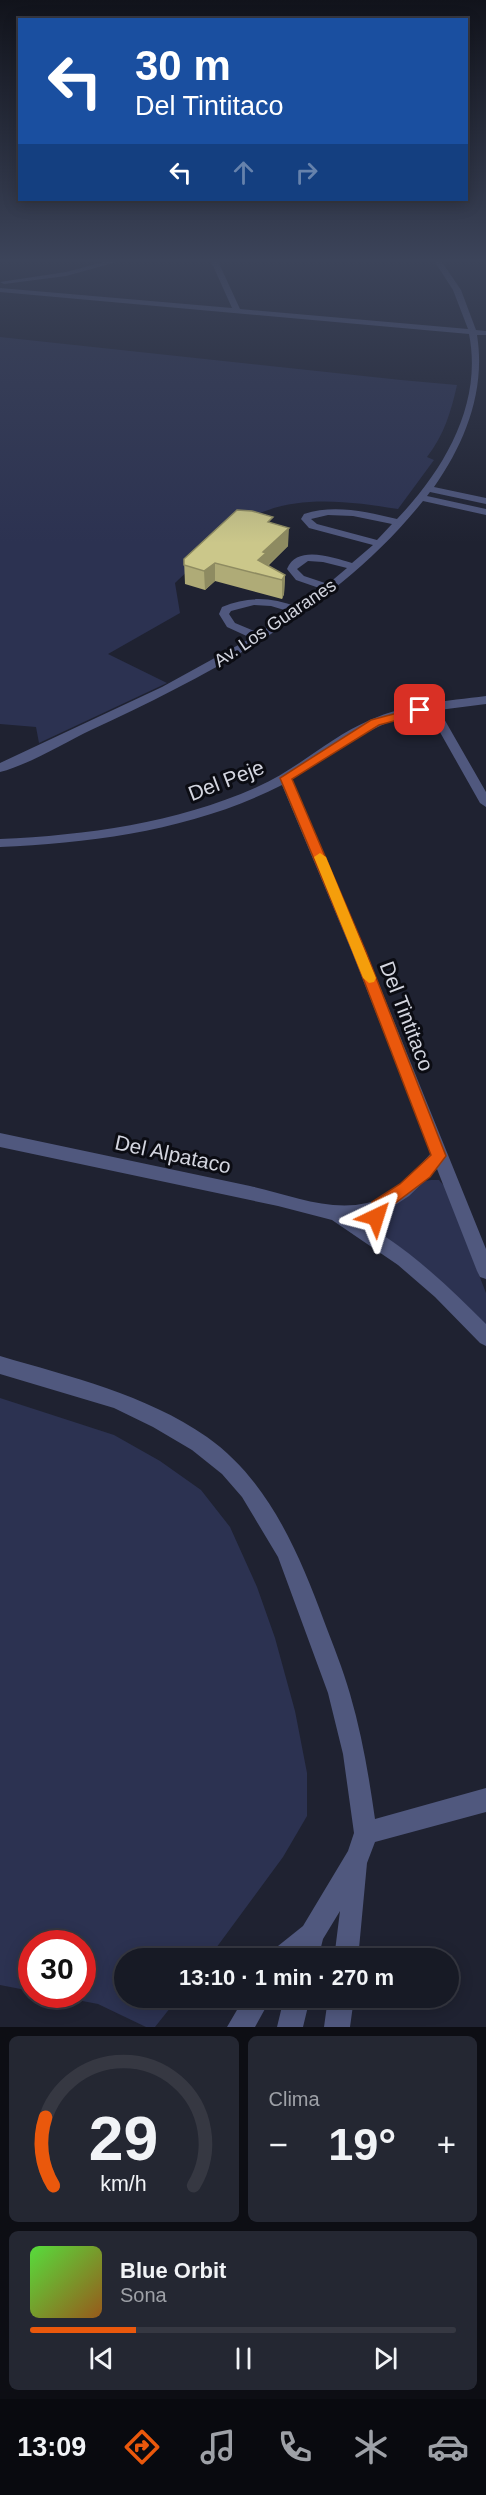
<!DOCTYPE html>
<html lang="es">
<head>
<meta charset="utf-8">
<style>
	:root { --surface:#171a25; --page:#242732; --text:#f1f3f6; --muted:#9ea1a7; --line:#363842; --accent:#ea580c }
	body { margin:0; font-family:Helvetica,sans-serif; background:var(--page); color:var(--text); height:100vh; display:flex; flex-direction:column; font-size:22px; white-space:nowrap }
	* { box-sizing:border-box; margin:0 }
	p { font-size:20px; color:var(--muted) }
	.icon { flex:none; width:33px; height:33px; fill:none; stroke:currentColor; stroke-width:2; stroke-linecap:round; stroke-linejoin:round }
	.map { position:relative; height:2027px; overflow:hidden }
	.side { display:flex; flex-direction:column; gap:9px; padding:9px; background:#0d0e14; flex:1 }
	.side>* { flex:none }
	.guide { position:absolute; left:18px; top:18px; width:450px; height:183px; border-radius:0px; box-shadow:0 3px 15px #0003,0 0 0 2px var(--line); background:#1a4fa0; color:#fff; overflow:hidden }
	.speed { position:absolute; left:18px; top:1930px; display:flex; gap:12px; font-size:30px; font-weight:700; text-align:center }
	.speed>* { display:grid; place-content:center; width:78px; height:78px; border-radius:50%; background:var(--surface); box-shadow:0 3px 15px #0003,0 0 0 2px var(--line); line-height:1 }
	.speed .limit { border:9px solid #d22; background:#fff; color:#111 }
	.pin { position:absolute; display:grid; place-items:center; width:51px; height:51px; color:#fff; margin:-26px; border-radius:12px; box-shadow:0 3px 9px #0006 }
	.me { position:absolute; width:66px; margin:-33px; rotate:41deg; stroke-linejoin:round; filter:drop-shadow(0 0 4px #0008) }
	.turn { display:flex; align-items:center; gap:21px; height:126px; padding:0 18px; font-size:27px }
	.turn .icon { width:78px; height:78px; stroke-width:2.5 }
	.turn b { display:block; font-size:42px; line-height:51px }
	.lanes { display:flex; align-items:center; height:57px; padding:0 18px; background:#0003; justify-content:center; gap:30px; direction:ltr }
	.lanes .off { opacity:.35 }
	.big { font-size:45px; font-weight:700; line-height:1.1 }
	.side .tile { flex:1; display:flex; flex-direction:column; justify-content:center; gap:9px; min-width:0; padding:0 21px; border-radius:9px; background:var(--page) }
	.side .dial { align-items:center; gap:0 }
	.dial svg { height:156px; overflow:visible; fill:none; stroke:var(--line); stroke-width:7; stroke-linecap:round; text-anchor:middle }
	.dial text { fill:var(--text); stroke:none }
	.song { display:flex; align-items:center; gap:18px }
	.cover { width:72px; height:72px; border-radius:9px; background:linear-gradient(135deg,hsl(110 70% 55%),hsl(30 70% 35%)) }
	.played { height:6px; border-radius:3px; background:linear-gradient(90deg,var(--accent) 25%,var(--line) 25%) }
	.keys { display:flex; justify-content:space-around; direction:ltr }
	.heat { display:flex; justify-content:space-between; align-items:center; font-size:33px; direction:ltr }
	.side .tiles { flex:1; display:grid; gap:9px; grid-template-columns:1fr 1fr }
	.tile:last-child { grid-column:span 2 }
	.trip { position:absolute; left:114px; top:1948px; width:345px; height:60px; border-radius:30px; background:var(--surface); box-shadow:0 3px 15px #0003,0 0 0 2px var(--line); font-weight:700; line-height:60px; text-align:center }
	.dock { display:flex; height:96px; justify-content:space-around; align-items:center; background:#090a0f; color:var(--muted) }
	.dock .icon { width:42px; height:42px }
	.dock .active { color:var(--accent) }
	.dock b { font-size:27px; color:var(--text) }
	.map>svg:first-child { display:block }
</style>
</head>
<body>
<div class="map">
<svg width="486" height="2027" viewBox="0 0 486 2027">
	<rect width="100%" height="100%" fill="#1f2231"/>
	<path fill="#2c3251" d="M0 337 401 380 457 385C451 412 444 435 427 457L434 460 398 509C348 501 290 493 245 521 222 536 196 564 175 583L180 613 108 654 167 683 39 743 36 727 0 724Z
		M431 1180H439L445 1187 486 1293V1326C455 1293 424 1264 387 1238 382 1229 381 1219 387 1210L425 1181Z
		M0 1398 114 1435 160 1461 201 1490 230 1527 257 1587 275 1638 295 1711 307 1773V1816L283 1857 208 1959H124V1998H178L155 2027H146L98 2004 51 1995H82V1944H32L31 1991 0 1985Z"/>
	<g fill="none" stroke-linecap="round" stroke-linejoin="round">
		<path fill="#50587e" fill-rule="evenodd" d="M115 259H128L66 276 4 284 0 282 66 272Z
			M210 259H217L240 309 468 329 453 290 433 259H440L461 290 476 330 486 331V335H477C486 390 465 443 434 487L486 498V504L430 492 427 496 486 509V515L423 501C339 606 214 673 91 730 64 743 28 765 0 772V763L162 687 251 638 227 627 219 614 222 607C248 596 271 597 297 607L320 591 322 589 296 580 287 569C297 544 334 558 352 563L373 545 309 528 301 519 304 514C335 504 366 512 397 519 444 470 483 404 469 334L0 292V288L232 308ZM328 515 353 516 392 524 377 540 317 524 311 519ZM308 561 323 562 347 568 328 584 304 576 297 569ZM254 605 271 606 291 612 259 633 235 623 229 614 231 611Z
			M486 696V704L439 710 486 792V807L480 803 428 711C372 721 339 751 292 779L366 952 486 1249V1279L480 1277 477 1271 437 1169 409 1196 386 1211V1237C423 1262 455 1293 486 1324V1346L480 1343 435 1297 398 1265 332 1220 278 1206 0 1147V1133C83 1151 167 1168 250 1186 288 1194 328 1212 367 1203 392 1197 414 1172 431 1153L352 952 282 785C196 829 95 843 0 847V839C87 835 176 823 257 787 298 769 330 737 370 720 406 704 447 701 486 696ZM368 1217V1225L359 1219Z
			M0 1356C71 1377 145 1394 207 1437 268 1480 299 1553 324 1621 333 1645 343 1669 350 1694 362 1735 369 1777 375 1819L486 1788V1812L375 1842 367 1863 358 1959H334L340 1911 323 1939 318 1959H270L273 1950 303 1926 348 1851 354 1833 343 1754 328 1693 278 1557 242 1497 222 1474 192 1450 153 1427 114 1408 0 1374Z
			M244 1998H271L255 2027H227Z
			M284 1998H310L303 2027H277Z
			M328 1998H354L350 2027H324Z"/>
	</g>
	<path fill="#afab77" d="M272 523 288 546 268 566 285 575 284 594 282 599 215 581 205 590 185 584 184 559Z"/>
	<path fill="#8e8b61" d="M289 528 288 546 265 568 258 560 263 552Z
		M215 563V581L205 590 204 571Z
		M285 575 284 594 282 599V580Z"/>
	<path fill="#cbc78a" stroke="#8e8b61" stroke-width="1.5" d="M237 510 252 511 273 517 268 522 289 528 263 552 266 553 258 560 285 575 282 580 215 563 204 571 184 565V559Z"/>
	<linearGradient id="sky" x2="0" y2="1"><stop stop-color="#11131b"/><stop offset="0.48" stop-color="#3c445a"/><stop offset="1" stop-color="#3c445a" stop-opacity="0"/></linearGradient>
	<rect width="486" height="543" fill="url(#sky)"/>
	<path fill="#ea580c" stroke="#983908" stroke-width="1.5" d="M420 707 425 710 424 713 379 725 292 779 366 952 446 1156 430 1177 385 1211 381 1222 376 1224 370 1222 368 1217 372 1202 400 1184 431 1155 353 952 280 778 371 720Z"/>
	<path fill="#f59e0b" d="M320 853 326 857 376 978 374 982 369 983 363 978 314 857Z"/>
	<g text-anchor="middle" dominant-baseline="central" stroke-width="6" stroke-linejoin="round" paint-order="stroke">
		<g font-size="18" fill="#d3d5df" stroke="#0b0c13">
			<text transform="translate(275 623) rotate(-34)">Av. Los Guaranes</text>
		</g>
		<g font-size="21" fill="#d3d5df" stroke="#0b0c13">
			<text transform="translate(226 780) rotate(-21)">Del Peje</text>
			<text transform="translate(407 1016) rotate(69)">Del Tintitaco</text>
			<text transform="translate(173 1154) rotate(12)">Del Alpataco</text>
		</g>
	</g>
</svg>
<div class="speed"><div class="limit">30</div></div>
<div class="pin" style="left:420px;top:710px;background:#d93025"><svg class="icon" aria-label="arrive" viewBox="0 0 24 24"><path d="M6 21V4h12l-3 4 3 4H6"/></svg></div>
<svg class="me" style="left:376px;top:1217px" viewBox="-20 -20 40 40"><path d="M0-17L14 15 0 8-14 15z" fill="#ea580c" stroke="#fff" stroke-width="4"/></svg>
<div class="trip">13:10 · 1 min · 270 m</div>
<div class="guide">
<div class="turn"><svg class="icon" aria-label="left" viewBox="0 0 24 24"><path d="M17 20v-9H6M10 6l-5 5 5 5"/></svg><div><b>30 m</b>Del Tintitaco</div></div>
<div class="lanes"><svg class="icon" aria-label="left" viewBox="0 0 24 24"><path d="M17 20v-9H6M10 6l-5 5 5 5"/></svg><svg class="icon off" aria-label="ahead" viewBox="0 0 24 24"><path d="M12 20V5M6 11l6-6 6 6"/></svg><svg class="icon off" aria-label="right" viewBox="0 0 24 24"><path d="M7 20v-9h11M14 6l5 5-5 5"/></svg></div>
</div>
</div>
<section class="side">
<div class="tiles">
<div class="tile dial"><svg viewBox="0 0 100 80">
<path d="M14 69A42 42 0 1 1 86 69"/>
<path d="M14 69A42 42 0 0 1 10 34" stroke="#ea580c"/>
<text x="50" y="56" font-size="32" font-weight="700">29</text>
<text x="50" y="72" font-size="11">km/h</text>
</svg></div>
<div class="tile"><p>Clima</p>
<div class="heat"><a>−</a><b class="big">19°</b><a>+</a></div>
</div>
<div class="tile">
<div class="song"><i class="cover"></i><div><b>Blue Orbit</b><p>Sona</p></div></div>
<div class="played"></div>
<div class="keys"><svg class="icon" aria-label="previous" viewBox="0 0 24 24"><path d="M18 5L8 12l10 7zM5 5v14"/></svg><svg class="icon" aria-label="pause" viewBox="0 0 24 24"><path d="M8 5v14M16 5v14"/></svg><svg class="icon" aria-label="next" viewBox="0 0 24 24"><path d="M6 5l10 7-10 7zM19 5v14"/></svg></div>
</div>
</div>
</section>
<nav class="dock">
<b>13:09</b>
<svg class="icon active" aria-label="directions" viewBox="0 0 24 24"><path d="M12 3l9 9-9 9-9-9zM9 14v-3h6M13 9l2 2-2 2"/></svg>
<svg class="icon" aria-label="music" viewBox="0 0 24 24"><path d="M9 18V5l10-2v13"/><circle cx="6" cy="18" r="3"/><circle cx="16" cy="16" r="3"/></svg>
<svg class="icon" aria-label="phone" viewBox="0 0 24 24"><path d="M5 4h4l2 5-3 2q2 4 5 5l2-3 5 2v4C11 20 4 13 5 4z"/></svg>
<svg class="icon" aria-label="climate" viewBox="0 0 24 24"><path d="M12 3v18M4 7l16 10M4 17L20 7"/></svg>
<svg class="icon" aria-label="car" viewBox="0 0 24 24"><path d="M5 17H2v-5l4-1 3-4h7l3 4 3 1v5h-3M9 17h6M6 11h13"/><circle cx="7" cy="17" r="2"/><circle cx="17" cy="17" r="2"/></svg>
</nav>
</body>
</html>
